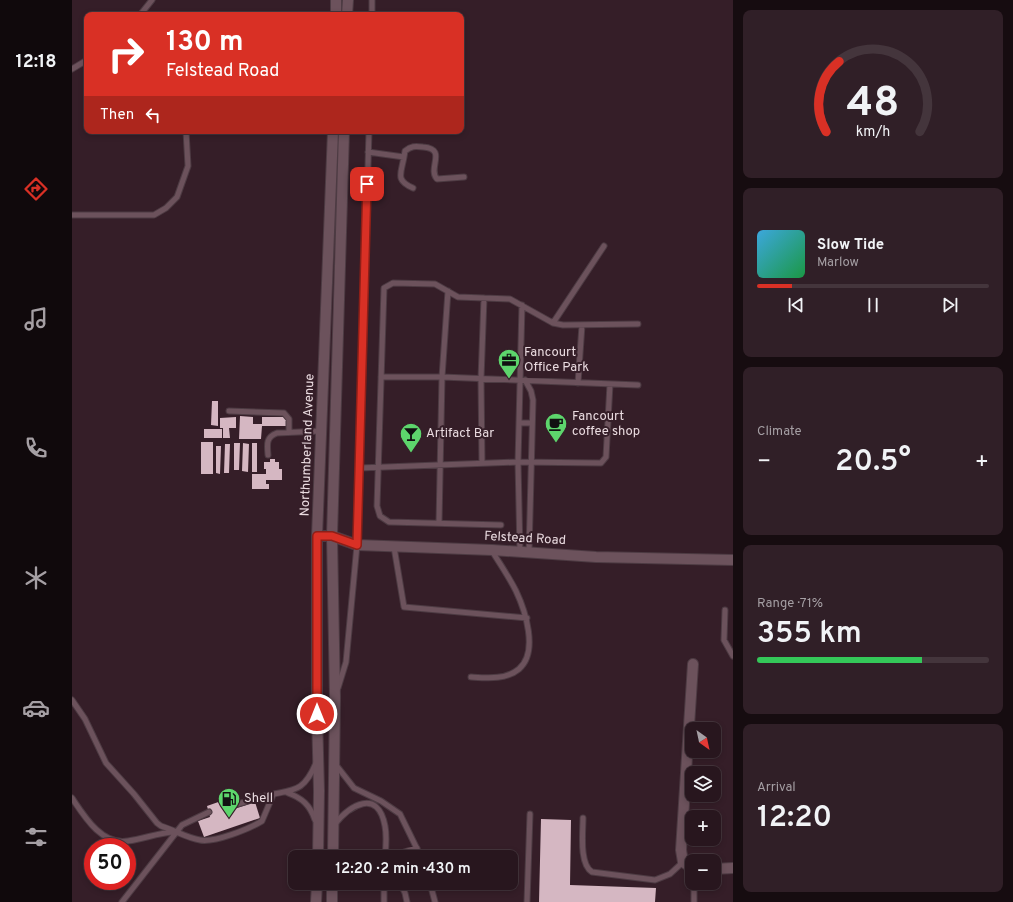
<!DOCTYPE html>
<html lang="en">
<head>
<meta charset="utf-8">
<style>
	:root { --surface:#28161e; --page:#301f27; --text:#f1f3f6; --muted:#a59fa4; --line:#44353c; --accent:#d93025 }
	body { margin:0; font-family:Overpass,sans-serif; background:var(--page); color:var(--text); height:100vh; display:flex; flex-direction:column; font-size:15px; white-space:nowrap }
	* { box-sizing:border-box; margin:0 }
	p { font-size:13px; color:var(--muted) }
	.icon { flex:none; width:22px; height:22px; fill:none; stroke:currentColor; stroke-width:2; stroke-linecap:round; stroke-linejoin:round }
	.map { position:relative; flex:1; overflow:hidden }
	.panel { display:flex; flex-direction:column; gap:10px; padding:10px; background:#160c10; width:280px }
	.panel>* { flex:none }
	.banner { position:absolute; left:12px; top:12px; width:380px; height:122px; border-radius:8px; box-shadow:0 2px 6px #0003,0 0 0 1px var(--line); background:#d93025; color:#fff; overflow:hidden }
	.needle { width:26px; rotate:147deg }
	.controls { position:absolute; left:613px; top:722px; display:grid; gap:8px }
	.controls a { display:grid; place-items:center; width:36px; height:36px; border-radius:8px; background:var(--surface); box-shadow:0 2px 6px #0003,0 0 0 1px var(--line); font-size:20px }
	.speed { position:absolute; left:12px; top:838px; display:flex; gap:8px; font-size:20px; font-weight:700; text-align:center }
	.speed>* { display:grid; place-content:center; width:52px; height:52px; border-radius:50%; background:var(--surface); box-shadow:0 2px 6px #0003,0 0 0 1px var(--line); line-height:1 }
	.speed .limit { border:6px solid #d22; background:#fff; color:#111 }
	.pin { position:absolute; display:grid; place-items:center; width:34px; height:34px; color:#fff; margin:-17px; border-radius:8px; box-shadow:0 2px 6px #0006 }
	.me { position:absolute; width:44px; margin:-22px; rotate:0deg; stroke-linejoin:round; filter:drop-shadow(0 0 3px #0008) }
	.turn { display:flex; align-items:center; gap:14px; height:84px; padding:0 16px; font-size:18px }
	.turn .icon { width:52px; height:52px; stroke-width:2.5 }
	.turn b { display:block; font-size:28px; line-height:34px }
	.then { display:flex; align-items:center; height:38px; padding:0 16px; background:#0003; gap:8px; font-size:15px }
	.big { font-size:30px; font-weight:600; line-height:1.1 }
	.panel .widget { flex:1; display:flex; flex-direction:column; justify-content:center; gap:6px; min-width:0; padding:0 14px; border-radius:8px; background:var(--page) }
	.panel .dial { align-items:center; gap:0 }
	.dial svg { height:104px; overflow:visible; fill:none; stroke:var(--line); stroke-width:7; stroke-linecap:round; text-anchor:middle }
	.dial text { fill:var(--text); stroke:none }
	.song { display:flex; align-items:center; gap:12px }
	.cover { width:48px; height:48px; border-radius:6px; background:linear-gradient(135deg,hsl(200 70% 55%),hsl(140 70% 35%)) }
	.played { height:4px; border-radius:2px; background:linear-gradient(90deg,var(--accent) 15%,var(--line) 15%) }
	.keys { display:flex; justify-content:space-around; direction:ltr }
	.heat { display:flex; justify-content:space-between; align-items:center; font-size:22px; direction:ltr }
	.charge { height:6px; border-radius:3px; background:linear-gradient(90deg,#34c759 71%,var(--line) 0) }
	.trip { position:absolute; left:216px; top:850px; width:230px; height:40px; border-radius:8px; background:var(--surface); box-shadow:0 2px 6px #0003,0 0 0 1px var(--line); font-weight:600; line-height:40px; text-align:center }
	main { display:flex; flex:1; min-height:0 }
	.tabs { display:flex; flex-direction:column; width:72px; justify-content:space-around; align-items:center; background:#10090c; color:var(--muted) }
	.tabs .icon { width:28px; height:28px }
	.tabs .on { color:var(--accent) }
	.tabs b { font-size:18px; color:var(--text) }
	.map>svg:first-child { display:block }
</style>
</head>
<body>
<main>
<nav class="tabs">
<b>12:18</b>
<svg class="icon on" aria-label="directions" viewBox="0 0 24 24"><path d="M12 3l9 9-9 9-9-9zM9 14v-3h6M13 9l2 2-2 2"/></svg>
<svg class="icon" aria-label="music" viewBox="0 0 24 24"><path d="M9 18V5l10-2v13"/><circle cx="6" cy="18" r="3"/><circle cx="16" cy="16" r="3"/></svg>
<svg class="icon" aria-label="phone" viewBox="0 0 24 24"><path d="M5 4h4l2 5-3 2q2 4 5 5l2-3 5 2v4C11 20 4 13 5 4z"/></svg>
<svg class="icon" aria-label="climate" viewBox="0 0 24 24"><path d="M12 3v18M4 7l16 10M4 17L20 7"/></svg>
<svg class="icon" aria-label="car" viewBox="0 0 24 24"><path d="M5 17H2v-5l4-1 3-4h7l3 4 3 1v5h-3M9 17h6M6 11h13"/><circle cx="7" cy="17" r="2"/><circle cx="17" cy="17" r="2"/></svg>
<svg class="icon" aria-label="filters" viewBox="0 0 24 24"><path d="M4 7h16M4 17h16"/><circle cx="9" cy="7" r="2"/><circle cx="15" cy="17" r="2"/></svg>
</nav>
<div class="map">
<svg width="661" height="902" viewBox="0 0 661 902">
	<rect width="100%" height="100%" fill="#351e28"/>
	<path fill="#d5b7c2" d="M140 401H146V426L139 425Z
		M168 416 181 417V424H190V417H215L214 426H190L189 439H167Z
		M164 417V428H157L158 438H151V428H148V418Z
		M132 429H150V438H132Z
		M129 442H141V474H129Z
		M162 443H168L167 470H162Z
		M171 443 177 444 176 472 170 471Z
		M180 443H185V472H180Z
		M153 444H158L157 473H152Z
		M144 446H149L148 474 144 473Z
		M198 459H203V462H207V469H210V480H194V484H197V489H180V474H194V469H192V462H198Z
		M152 800 156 811 183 802 188 818 132 837 126 821 138 817 135 806Z
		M469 819 499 820 498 885 584 888 583 902H467Z"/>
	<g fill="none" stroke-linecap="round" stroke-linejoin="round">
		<g stroke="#4d3b43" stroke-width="7">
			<path id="lane" d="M68 15 80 0
				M300 15V0
				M0 69 15 60
				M296 152 332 157C329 174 323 180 341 188
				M332 157 333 151C339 146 343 146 351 147 376 149 355 168 365 179L392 177
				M0 215H82L94 208 105 197 116 166 114 131
				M481 323 532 246
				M309 377H370L566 385
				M453 380 459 391 461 400 457 552
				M506 383 510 325
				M157 411 212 413 217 419V432
				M448 423H460
				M196 455C195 444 194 437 205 433L249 431
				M410 463 409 379 412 298
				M287 468 446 462 529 463 534 457 538 384
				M367 523 370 377 376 291
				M429 525 317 522 308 516 305 506 312 288 321 283 363 284 386 297 438 299 481 323 491 325 566 324
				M322 547 332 607 455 618
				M448 552 446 462 450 305
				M653 610 652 640 661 656
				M399 677C415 678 434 680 447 669 467 652 453 610 444 591 437 577 428 564 420 551
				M266 688 274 662 285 545 297 131
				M0 700 13 719 34 763 62 794 85 823 89 826C102 830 115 838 128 840 142 843 177 829 190 821L201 795
				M264 765 282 788 309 801 328 814 349 857
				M216 793C230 798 238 805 243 820
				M0 798C12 816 30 846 56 841 71 839 86 833 101 832
				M154 806C168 805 180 799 193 796 221 789 231 794 244 763
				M511 818C511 832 507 864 520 872L583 880 598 874 611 862
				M262 825C278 805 306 788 313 826 315 836 314 847 313 857
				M316 857 345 848
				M312 883V902
				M328 883 333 893 335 902
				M358 883 363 902
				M50 902 110 825 137 812
				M455 902 458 814
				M622 902V883"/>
		</g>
		<g stroke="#4d3b43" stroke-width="12">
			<path id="street" d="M245 536H260L285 545 420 550 524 557 661 560
				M620 868 611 862 609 850 621 664
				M642 869 661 868"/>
		</g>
		<g stroke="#4d3b43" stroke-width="12">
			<path id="secondary" d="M264 15V0
				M275 15 276 0
				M246 857 247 791 245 714V536L261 131
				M261 857 263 698 260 536 272 131
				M244 902 245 883
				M260 902V883"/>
		</g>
		<use href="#lane" stroke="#6c525c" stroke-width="5"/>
		<use href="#street" stroke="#6c525c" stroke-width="10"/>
		<use href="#secondary" stroke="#6c525c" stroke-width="10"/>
	</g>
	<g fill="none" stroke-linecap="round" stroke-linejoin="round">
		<g stroke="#8d1f18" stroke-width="10">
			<path id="route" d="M245 714V536H260L285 545 295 184"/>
		</g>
		<use href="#route" stroke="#d93025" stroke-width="7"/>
	</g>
	<defs>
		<g id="office-pin" transform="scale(1.15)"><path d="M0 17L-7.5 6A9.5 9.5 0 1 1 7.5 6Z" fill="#5dd56c" stroke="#351e28"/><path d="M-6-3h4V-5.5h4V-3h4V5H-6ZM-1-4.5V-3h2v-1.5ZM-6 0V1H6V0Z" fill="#111"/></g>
		<g id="cafe-pin" transform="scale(1.15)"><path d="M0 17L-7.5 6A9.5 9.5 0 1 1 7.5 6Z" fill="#5dd56c" stroke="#351e28"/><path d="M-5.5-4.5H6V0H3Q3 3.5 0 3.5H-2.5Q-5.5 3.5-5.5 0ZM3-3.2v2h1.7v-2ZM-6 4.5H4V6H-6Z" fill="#111"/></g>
		<g id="bar-pin" transform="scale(1.15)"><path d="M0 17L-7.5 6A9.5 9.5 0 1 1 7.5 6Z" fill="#5dd56c" stroke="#351e28"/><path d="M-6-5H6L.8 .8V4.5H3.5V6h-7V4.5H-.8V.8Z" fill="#111"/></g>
		<g id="fuel-pin" transform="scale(1.15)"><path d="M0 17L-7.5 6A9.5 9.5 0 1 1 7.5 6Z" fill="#5dd56c" stroke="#351e28"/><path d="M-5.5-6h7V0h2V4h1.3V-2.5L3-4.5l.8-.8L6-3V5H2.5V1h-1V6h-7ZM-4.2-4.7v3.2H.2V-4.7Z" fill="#111"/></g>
	</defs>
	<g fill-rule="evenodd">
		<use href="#office-pin" x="437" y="360"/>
		<use href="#cafe-pin" x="484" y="424"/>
		<use href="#bar-pin" x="339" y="434"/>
		<use href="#fuel-pin" x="157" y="799"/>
	</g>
	<g text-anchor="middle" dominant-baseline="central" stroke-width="4" stroke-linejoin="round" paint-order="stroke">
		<g font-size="13" fill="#eadbe0" stroke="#351e28" text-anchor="start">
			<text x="452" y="353">Fancourt<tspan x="452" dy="15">Office Park</tspan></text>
			<text x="500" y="417">Fancourt<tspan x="500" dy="15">coffee shop</tspan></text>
			<text x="354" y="434">Artifact Bar</text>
			<text x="172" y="799">Shell</text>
		</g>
		<g font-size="13" fill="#eadbe0" stroke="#351e28">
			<text transform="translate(236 445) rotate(-88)">Northumberland Avenue</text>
			<text transform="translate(453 539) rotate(3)">Felstead Road</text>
		</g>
	</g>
</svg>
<div class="controls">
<a><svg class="needle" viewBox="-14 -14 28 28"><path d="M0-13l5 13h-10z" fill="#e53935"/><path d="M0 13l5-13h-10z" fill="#a59fa4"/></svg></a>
<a><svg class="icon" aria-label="layers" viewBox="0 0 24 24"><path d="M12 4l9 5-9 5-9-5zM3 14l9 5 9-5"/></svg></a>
<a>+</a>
<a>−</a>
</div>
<div class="speed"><div class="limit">50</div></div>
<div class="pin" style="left:295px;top:184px;background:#d93025"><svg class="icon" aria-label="arrive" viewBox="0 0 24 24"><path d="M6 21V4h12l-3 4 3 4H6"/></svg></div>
<svg class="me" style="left:245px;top:714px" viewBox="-20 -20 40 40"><circle r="17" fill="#d93025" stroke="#fff" stroke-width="3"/><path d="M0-11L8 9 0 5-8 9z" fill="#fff"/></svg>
<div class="trip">12:20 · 2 min · 430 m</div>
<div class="banner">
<div class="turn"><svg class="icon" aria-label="right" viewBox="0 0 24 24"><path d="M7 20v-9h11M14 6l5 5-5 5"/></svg><div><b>130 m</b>Felstead Road</div></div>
<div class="then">Then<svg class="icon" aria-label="left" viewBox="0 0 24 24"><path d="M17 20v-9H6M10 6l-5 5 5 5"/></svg></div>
</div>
</div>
<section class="panel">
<div class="widget dial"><svg viewBox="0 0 100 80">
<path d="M14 69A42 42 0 1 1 86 69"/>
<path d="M14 69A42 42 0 0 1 24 15" stroke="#d93025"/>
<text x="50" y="56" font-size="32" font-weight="700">48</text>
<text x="50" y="72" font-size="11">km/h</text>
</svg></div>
<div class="widget">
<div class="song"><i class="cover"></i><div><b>Slow Tide</b><p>Marlow</p></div></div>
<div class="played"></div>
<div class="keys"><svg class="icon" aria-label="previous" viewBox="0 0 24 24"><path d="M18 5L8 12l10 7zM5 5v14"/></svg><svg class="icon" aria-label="pause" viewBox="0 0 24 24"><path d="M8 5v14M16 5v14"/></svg><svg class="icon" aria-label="next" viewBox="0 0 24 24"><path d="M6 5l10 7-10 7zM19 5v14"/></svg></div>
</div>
<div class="widget"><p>Climate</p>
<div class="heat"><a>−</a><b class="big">20.5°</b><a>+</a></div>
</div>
<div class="widget"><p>Range · 71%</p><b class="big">355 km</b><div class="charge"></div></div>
<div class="widget"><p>Arrival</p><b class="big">12:20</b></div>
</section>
</main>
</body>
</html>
